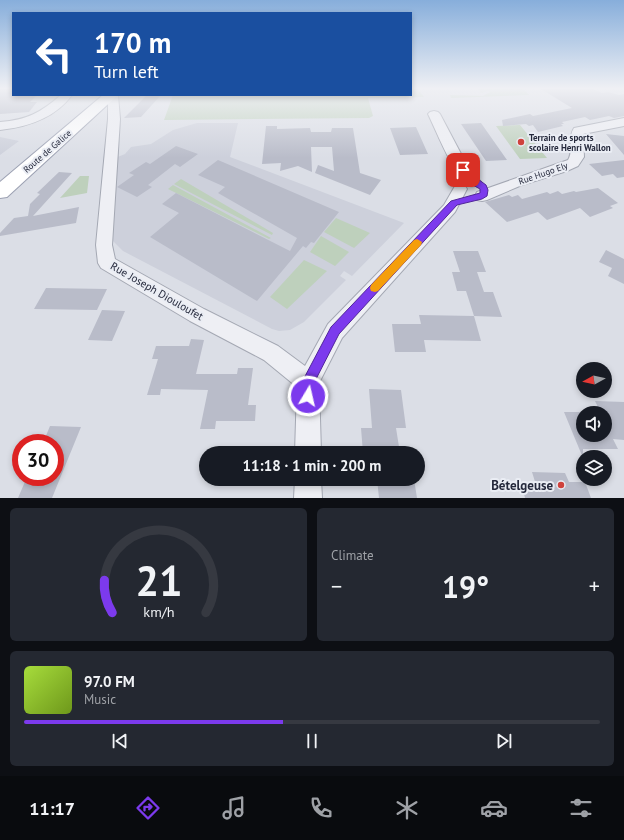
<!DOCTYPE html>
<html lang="en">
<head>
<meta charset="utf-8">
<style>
	:root { --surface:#171b24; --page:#242831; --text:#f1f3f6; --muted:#9ea1a6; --line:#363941; --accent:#7c3aed }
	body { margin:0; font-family:"PT Sans",sans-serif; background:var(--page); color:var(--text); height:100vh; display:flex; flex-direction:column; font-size:15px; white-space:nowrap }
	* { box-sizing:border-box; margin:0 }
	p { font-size:13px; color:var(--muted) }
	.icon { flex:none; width:22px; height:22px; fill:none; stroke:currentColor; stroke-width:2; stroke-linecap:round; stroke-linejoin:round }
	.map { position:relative; height:498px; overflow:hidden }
	.side { display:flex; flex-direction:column; gap:10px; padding:10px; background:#0d0f14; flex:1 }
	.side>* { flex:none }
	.banner { position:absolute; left:12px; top:12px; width:400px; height:84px; border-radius:0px; box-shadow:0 2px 6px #0003; background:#1a4fa0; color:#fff; overflow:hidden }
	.needle { width:26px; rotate:262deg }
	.controls { position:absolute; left:576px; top:362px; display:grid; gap:8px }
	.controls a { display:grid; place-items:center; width:36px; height:36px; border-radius:50%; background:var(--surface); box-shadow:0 2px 6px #0003; font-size:20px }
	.speed { position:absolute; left:12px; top:434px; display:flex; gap:8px; font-size:20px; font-weight:700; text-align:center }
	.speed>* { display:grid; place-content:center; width:52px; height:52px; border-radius:50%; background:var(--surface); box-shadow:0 2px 6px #0003; line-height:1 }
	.speed .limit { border:6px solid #d22; background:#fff; color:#111 }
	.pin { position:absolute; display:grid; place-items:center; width:34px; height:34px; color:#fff; margin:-17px; border-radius:8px; box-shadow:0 2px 6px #0006 }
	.me { position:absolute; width:44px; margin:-22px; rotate:9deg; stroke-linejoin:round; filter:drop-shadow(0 0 3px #0008) }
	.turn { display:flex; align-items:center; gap:14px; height:84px; padding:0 16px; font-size:18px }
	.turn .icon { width:52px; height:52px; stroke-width:2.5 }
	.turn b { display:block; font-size:28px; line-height:34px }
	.big { font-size:30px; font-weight:800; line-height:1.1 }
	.side .tile { flex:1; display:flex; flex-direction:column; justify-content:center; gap:6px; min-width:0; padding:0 14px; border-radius:6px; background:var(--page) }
	.side .dial { align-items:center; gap:0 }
	.dial svg { height:104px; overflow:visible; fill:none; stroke:var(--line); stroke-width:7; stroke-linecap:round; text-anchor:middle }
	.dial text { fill:var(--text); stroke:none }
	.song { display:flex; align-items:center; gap:12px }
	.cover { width:48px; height:48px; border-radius:6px; background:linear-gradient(135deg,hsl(80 70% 55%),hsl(80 70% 35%)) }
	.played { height:4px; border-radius:2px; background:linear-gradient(90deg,var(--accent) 45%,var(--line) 45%) }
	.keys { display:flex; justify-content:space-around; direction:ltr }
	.heat { display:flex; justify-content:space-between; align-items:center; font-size:22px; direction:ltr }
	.side .tiles { flex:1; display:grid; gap:10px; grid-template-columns:1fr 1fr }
	.tile:last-child { grid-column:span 2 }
	.trip { position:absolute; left:199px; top:446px; width:226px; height:40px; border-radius:20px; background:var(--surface); box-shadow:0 2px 6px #0003; font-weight:800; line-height:40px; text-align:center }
	.menu { display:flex; height:64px; justify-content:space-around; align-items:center; background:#090b0e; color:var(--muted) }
	.menu .icon { width:28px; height:28px }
	.menu .on { color:var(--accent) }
	.menu b { font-size:18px; color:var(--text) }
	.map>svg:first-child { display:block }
</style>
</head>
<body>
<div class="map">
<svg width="624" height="498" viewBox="0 0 624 498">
	<rect width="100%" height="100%" fill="#dbdee6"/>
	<path fill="#cdd0db" d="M197 123H238L230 157 404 223 352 276 344 271 340 276 346 280 304 322 290 330 279 331 272 329 123 251 113 241 115 158 125 154 131 147 151 144 173 130Z
		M0 137 19 141 0 155Z"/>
	<path fill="#bed0bc" d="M411 89H418L424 97 368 98 373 116 369 118 164 120 173 95H411Z
		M478 89H524L529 95 451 98 450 95 483 96 490 92 488 91 481 93Z
		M520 125 547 158 520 159 496 126Z
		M80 176H89L87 193 60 198Z
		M181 179 273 233 272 235 174 184Z
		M173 185 271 238 269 239 168 189Z
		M336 218 370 233 354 248 324 232Z
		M321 236 349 252 335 266 310 252Z
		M304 260 327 271 287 309 270 297Z"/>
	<path fill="#b9bcc9" d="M0 89H13V95H37L30 102H37L29 112 0 114Z
		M541 89H593L602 93 608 92 619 95 624 94V116L614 118 609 116 590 120 585 117 562 122 564 124H561L563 126 538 132 533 125 529 126 526 124 503 126 502 120 530 114 533 116 572 108Z
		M147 95H161L141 117 124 118Z
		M481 123 507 160 486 161 461 124Z
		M266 126H277V129L310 128 311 132H331L332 128H353L360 173 381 180 370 195 315 173 318 165 334 171 332 147H311L312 172 298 166 280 171 281 163 262 164Z
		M416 127 428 154 400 155 390 128Z
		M606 134 624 136V155Z
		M176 146 198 154 180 167 175 164 148 185 152 187 137 197 117 187 134 175 129 173 146 162 150 164Z
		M218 160 339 212 314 243 311 242 306 248 303 246 257 301 150 237 179 213 162 204 176 193 290 251 297 238 218 193 225 187 198 175Z
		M624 160V177L617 178 613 174 602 176 589 164Z
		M59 172 72 173 33 216 79 207 76 223 0 236V233L14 218 28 216 30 204 40 194 37 193Z
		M598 188 618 203 610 206 613 208 590 217 580 208 547 220 538 212 507 222 485 202 509 195 512 197 518 195 522 199 547 192 550 194 558 191 562 194 574 191 576 192Z
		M606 250 624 259V284L608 276 612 268 599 262Z
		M453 251H478L486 272H477L484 292H493L502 317 474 316 466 291H457L452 272H460Z
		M46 288 107 289 97 310 34 309Z
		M102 310 125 311 112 341 88 340Z
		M419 315 474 316 481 341 424 340 426 352H395L392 324H421Z
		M191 339 204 340 196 374H237L238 368H253L248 405H256L255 421H216L215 429H200L208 390 161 389 160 395H147L158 359H152L156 346H189Z
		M369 389 401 390 406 428H396L400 453H363L361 428H372Z
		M595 401 624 402V440L613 439 618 449H583V458L564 412H583V435H605V413H601Z
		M50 426 81 427 52 498H18L27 477H55V443H43Z
		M532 472 565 473 569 482H585L591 498H525L522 485H536Z
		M377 479H414L417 498H379Z"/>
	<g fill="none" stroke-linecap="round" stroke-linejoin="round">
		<g stroke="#a4a8b3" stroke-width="2">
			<path id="minor" d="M61 95H72C55 118 28 127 0 130V122C27 120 40 113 61 95Z
				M108 95H118L120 119 112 245 115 259 204 309 278 346 305 366 328 324 444 205 455 186 460 184 465 186 467 189 455 212 342 338 319 383 321 453H295L297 387 264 360 190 321 101 268 98 263 96 245 108 119Z
				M434 111 438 112 440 114 469 169 481 182 479 185C476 186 473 187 470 186 455 179 436 130 428 114L430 112Z
				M624 118V126L583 134 584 157 578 166 567 171 522 185 487 200 482 201 477 200 475 196 477 192 568 160C574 151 567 138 574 128Z
				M295 479H321L322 498H294Z"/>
		</g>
		<g stroke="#9ba0b2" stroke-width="2">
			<path id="major" d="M103 95H118L7 197 0 198V182Z"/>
		</g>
		<use href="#minor" fill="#eeeff4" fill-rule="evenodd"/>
		<use href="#major" fill="#fff" fill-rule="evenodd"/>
	</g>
	<linearGradient id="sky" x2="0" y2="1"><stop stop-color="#87aedb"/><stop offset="0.56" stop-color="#eff0f4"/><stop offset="1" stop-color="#eff0f4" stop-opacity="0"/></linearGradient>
	<rect width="624" height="158" fill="url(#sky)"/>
	<path fill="#7c3aed" stroke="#51269a" d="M463 168 486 185 488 190 487 196 482 199 457 205 339 334 314 383V396L313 400 308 402 304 400 302 396V382L331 327 451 201 480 193V189L471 184 460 172 459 170Z"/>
	<path fill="#f59e0b" d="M417 239 422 242 421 245 378 291 375 292 371 291 370 288 371 285 414 240Z"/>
	<g fill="#cf423c" stroke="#eaedf4" stroke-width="1.5">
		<circle cx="521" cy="142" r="4"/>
		<circle cx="561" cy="485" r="4"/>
	</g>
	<g text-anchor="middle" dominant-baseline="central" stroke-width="4" stroke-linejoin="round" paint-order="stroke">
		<g font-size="9" font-weight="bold" fill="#25293c" stroke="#eaedf4" text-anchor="start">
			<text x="529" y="137">Terrain de sports<tspan x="529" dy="10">scolaire Henri Wallon</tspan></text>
		</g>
		<g font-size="9" fill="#25293c" stroke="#eaedf4">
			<text transform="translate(47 151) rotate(-41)">Route de Galice</text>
			<text transform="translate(543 173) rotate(-19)">Rue Hugo Ely</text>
		</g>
		<g font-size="11" fill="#25293c" stroke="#eaedf4">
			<text transform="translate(157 291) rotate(30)">Rue Joseph Diouloufet</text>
		</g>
		<g font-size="13" font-weight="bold" fill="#25293c" stroke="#eaedf4" text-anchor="end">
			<text x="553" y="485">Bételgeuse</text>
		</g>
	</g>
</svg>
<div class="controls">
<a><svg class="needle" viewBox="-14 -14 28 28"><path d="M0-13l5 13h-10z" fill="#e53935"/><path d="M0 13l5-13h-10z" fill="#9ea1a6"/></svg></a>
<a><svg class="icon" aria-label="sound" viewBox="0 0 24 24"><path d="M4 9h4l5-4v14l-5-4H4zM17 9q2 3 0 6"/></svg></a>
<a><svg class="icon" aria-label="layers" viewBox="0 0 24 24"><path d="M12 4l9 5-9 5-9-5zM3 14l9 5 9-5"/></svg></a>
</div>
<div class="speed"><div class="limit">30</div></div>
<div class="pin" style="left:463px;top:170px;background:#d93025"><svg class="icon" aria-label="arrive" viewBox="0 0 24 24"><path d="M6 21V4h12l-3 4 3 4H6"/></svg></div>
<svg class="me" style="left:308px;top:396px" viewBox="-20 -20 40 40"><circle r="17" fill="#7c3aed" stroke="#fff" stroke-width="3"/><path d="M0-11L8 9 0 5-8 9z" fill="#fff"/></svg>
<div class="trip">11:18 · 1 min · 200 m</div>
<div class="banner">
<div class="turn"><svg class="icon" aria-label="left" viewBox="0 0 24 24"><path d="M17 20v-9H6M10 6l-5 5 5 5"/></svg><div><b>170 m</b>Turn left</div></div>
</div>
</div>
<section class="side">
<div class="tiles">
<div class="tile dial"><svg viewBox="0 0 100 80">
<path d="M14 69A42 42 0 1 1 86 69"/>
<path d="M14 69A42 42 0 0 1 8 44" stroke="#7c3aed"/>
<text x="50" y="56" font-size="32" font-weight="700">21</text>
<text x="50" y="72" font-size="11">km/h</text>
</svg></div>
<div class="tile"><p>Climate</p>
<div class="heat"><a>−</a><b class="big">19°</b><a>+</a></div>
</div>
<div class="tile">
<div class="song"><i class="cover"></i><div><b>97.0 FM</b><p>Music</p></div></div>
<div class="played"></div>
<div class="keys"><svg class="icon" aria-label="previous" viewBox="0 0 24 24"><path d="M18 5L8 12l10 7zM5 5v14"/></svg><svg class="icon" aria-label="pause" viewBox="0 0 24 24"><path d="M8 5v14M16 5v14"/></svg><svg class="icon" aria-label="next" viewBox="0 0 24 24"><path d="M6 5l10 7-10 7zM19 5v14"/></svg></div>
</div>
</div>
</section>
<nav class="menu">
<b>11:17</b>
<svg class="icon on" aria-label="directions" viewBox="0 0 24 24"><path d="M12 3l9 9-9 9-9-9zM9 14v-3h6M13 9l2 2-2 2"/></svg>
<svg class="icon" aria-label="music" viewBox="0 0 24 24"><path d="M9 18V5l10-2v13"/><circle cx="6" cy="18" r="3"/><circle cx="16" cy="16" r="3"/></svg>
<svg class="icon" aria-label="phone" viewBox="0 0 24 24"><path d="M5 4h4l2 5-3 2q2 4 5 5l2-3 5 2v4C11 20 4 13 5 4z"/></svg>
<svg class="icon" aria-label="climate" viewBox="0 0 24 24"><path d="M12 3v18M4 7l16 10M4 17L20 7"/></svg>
<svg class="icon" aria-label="car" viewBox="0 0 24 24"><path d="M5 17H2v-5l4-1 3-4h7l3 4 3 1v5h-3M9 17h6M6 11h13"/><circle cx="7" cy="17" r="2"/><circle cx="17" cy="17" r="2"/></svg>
<svg class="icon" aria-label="filters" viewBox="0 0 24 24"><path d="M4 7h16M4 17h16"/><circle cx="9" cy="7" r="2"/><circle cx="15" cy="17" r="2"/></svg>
</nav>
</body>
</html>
